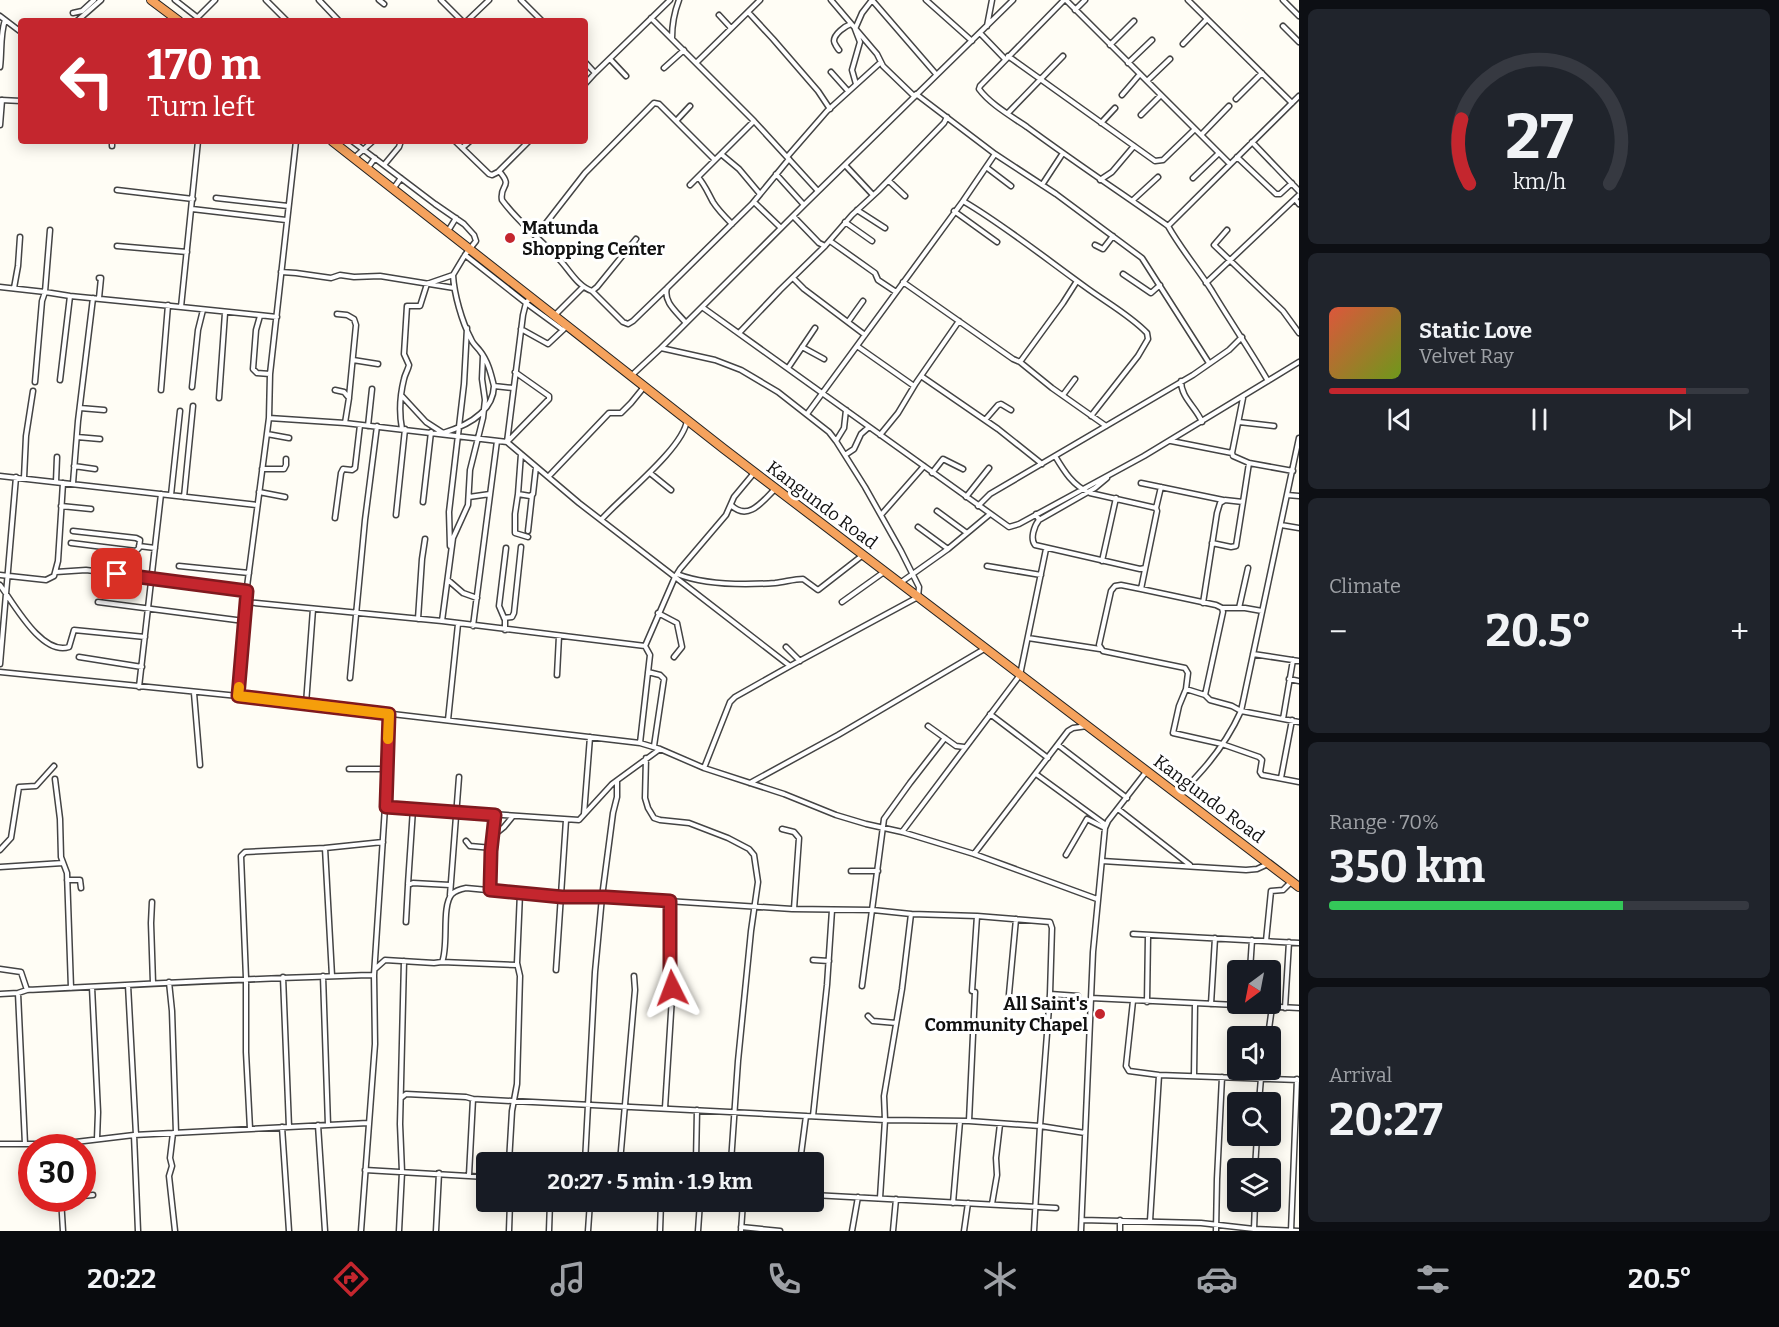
<!DOCTYPE html>
<html lang="en">
<head>
<meta charset="utf-8">
<style>
	:root { --surface:#171b24; --page:#20242c; --text:#f1f3f6; --muted:#9ea1a6; --line:#363941; --accent:#c4262e }
	body { margin:0; font-family:Bitter,serif; background:var(--page); color:var(--text); height:100vh; display:flex; flex-direction:column; font-size:22px; white-space:nowrap }
	* { box-sizing:border-box; margin:0 }
	p { font-size:20px; color:var(--muted) }
	.icon { flex:none; width:33px; height:33px; fill:none; stroke:currentColor; stroke-width:2; stroke-linecap:round; stroke-linejoin:round }
	.map { position:relative; flex:1; overflow:hidden }
	.details { display:flex; flex-direction:column; gap:9px; padding:9px; background:#0d0f14; width:480px }
	.details>* { flex:none }
	.guide { position:absolute; left:18px; top:18px; width:570px; height:126px; border-radius:6px; box-shadow:0 3px 15px #0003; background:#c4262e; color:#fff; overflow:hidden }
	.needle { width:39px; rotate:212deg }
	.controls { position:absolute; left:1227px; top:960px; display:grid; gap:12px }
	.controls a { display:grid; place-items:center; width:54px; height:54px; border-radius:6px; background:var(--surface); box-shadow:0 3px 15px #0003; font-size:30px }
	.speed { position:absolute; left:18px; top:1134px; display:flex; gap:12px; font-size:30px; font-weight:700; text-align:center }
	.speed>* { display:grid; place-content:center; width:78px; height:78px; border-radius:50%; background:var(--surface); box-shadow:0 3px 15px #0003; line-height:1 }
	.speed .limit { border:9px solid #d22; background:#fff; color:#111 }
	.pin { position:absolute; display:grid; place-items:center; width:51px; height:51px; color:#fff; margin:-26px; border-radius:12px; box-shadow:0 3px 9px #0006 }
	.me { position:absolute; width:66px; margin:-33px; rotate:357deg; stroke-linejoin:round; filter:drop-shadow(0 0 4px #0008) }
	.turn { display:flex; align-items:center; gap:21px; height:126px; padding:0 30px; font-size:27px }
	.turn .icon { width:78px; height:78px; stroke-width:2.5 }
	.turn b { display:block; font-size:42px; line-height:51px }
	.big { font-size:45px; font-weight:700; line-height:1.1 }
	.details .card { flex:1; display:flex; flex-direction:column; justify-content:center; gap:9px; min-width:0; padding:0 21px; border-radius:9px; background:var(--page) }
	.details .dial { align-items:center; gap:0 }
	.dial svg { height:156px; overflow:visible; fill:none; stroke:var(--line); stroke-width:7; stroke-linecap:round; text-anchor:middle }
	.dial text { fill:var(--text); stroke:none }
	.song { display:flex; align-items:center; gap:18px }
	.cover { width:72px; height:72px; border-radius:9px; background:linear-gradient(135deg,hsl(10 70% 55%),hsl(80 70% 35%)) }
	.played { height:6px; border-radius:3px; background:linear-gradient(90deg,var(--accent) 85%,var(--line) 85%) }
	.keys { display:flex; justify-content:space-around; direction:ltr }
	.heat { display:flex; justify-content:space-between; align-items:center; font-size:33px; direction:ltr }
	.charge { height:9px; border-radius:4px; background:linear-gradient(90deg,#34c759 70%,var(--line) 0) }
	.trip { position:absolute; left:476px; top:1152px; width:348px; height:60px; border-radius:6px; background:var(--surface); box-shadow:0 3px 15px #0003; font-weight:700; line-height:60px; text-align:center }
	.tab-bar { display:flex; height:96px; justify-content:space-around; align-items:center; background:#090b0e; color:var(--muted) }
	.tab-bar .icon { width:42px; height:42px }
	.tab-bar .current { color:var(--accent) }
	.tab-bar b { font-size:27px; color:var(--text) }
	main { display:flex; flex:1; min-height:0 }
	.map>svg:first-child { display:block }
</style>
</head>
<body>
<main>
<div class="map">
<svg width="1299" height="1231" viewBox="0 0 1299 1231">
	<rect width="100%" height="100%" fill="#fffdf5"/>
	<g fill="none" stroke-linecap="round" stroke-linejoin="round">
		<g stroke="#444" stroke-width="7">
			<path id="street" d="M175 0 202 21
				M266 0 287 21
				M319 0 339 21
				M379 0 384 4
				M441 0 462 21
				M521 0 542 21
				M831 0 877 54 883 66 914 96
				M872 0 936 74
				M926 0 972 41
				M1064 0 980 86 979 89C990 104 1011 116 1027 127 1073 161 1121 193 1168 226
				M1066 0 1230 164
				M1188 0 1292 103
				M1283 0 1299 16
				M1075 10 1085 0
				M73 13 82 11 94 0
				M749 13 773 39 818 91 830 109
				M719 15 731 28
				M0 16 21 32
				M651 18 754 121 818 191
				M77 21 101 0
				M194 21 215 0
				M467 21 489 0
				M987 26 992 0
				M1283 26 1299 42
				M980 33 1005 59
				M672 38C672 24 674 13 679 0
				M1183 44 1207 19
				M1110 45 1134 21
				M839 50C838 49 834 43 834 41 834 34 845 26 851 24
				M1008 56 1155 161 1163 160 1195 129
				M610 59 626 76
				M585 62 595 73 670 0
				M696 63 760 0
				M1128 63 1152 40
				M0 67C2 51 0 35 5 20
				M664 68 684 50
				M831 72 848 91
				M1147 81 1170 59
				M585 84 595 73
				M856 84 852 70 860 42 855 29 862 13 872 0
				M916 94 995 154 1056 194 1142 258 1209 363
				M1122 95 1140 74
				M1236 99 1262 73
				M1 100 21 101
				M1008 113 1063 56
				M1141 115 1161 95
				M676 121 690 106
				M1101 123 1115 108
				M0 125 2 100
				M1201 135 1229 106
				M198 141 181 307 277 317
				M352 141 435 204 464 224 474 235 476 241 465 255
				M455 141 489 174 492 175 498 172 529 141
				M1252 142 1299 191
				M112 146V141
				M462 148 470 141
				M721 154 739 169 760 194
				M787 157 827 111 881 62
				M1237 157 1276 194H1280L1292 183
				M354 158 373 141
				M384 165 399 147 401 141
				M845 165 873 195
				M986 167 1011 186
				M367 169 375 158
				M499 171C514 188 499 184 502 200 518 222 540 239 558 258 569 269 577 286 592 291L597 287 636 239
				M776 174 804 205
				M698 177C705 185 708 193 713 202 718 210 725 217 732 224
				M1193 178 1219 153
				M1100 180 1112 172 1134 146
				M889 181 905 196
				M690 185 754 121
				M1042 185 1063 153
				M393 189 401 178
				M117 190 193 199
				M216 198 288 206
				M1295 199 1299 204
				M1133 200 1158 177
				M963 201C1004 225 1045 258 1084 286 1104 301 1130 315 1147 333L1148 339 1138 356 1091 416
				M754 202 781 228
				M192 209 286 220
				M857 210 885 228
				M954 211 997 242
				M793 216 819 243 825 246
				M845 222 872 241
				M1227 230 1214 245 1283 311 1299 333
				M448 231 456 218
				M536 236 585 173 654 103 659 104 715 160
				M830 241 875 273 878 280 896 292
				M1095 245 1103 249 1113 236
				M117 246 187 252
				M281 272 296 273 331 278 340 275 354 277 380 276 454 288
				M1123 274 1151 293 1160 285
				M453 275C454 294 462 322 471 339 473 344 477 347 480 351 488 361 491 374 494 386L513 388
				M99 278H101L99 298
				M793 278 804 289 865 335
				M903 282 1013 359 1020 362 1052 388 1106 426
				M1206 283 1299 195
				M0 287 45 292 50 230
				M14 288 18 266 20 237
				M592 291 623 322 628 324 633 321 666 289
				M702 307 1009 527 1019 524 1144 456 1299 362
				M337 314 347 315 354 319 356 325 349 397
				M555 315 583 287
				M260 316 256 330 253 369 257 373 270 374
				M848 322 863 301
				M686 323C677 312 663 302 667 288L752 204 789 159
				M521 329 548 344 564 329
				M739 333 780 290 825 246 852 215 878 191 944 123 947 117
				M857 346 914 386
				M802 347 824 359
				M661 348 715 360 741 370 778 392 829 432 836 441 865 487 901 551 919 587 918 597 790 666 675 577 680 569 726 515 734 497 754 473
				M353 360 378 364
				M1020 362 1063 303 1077 281
				M788 368 815 328
				M631 376 661 348 804 205 1013 0
				M921 376 998 429 1042 464
				M60 380 70 296
				M1181 381C1181 398 1196 407 1202 422
				M1268 381C1250 350 1230 321 1212 291 1198 269 1181 249 1168 226L1299 96
				M35 382 42 301 45 292 70 296 181 307
				M192 387 198 330 203 310
				M161 390 168 305
				M335 390 344 392 349 398 345 423 507 442 579 503 675 577 645 646
				M1063 395 1075 379
				M402 396 426 422 443 433C466 426 493 413 494 386
				M219 398 225 313
				M1243 398 1232 453 1233 456 1249 463 1293 471
				M80 408 104 410
				M807 414 963 201 995 154
				M269 418 345 423
				M985 420 998 405 1001 404 1011 410
				M1239 422 1274 426
				M368 426 372 389
				M402 429C399 413 400 395 404 379 405 374 408 370 409 365L404 354 407 306H420L427 284 453 275 465 255 526 303 531 297
				M267 434 289 438
				M880 435 898 413 916 383 959 321
				M77 437 100 439
				M508 441 549 399V396L515 372
				M836 441 844 428 846 410
				M1171 441 1232 453
				M507 442 523 315 526 303 563 330
				M845 455 854 449 861 434 869 427
				M1055 456C1064 471 1073 486 1090 493L1156 508 1157 511 1141 589
				M74 466 95 469
				M262 469H284L286 465V459
				M650 473 671 490
				M932 473 943 459 963 469
				M0 476 257 505
				M549 476 609 413H621L631 403 644 387
				M24 478 26 436 33 391
				M56 482 57 457
				M73 483 78 421 93 298
				M1141 483 1223 500
				M259 492 285 497
				M518 494 521 454
				M171 495 180 411
				M1287 495 1299 496
				M184 497 193 406
				M469 497 490 494
				M966 497 989 468
				M423 502 431 432
				M731 505C748 522 763 501 775 489
				M61 506 91 509
				M978 506 990 494 1193 375 1229 350 1242 337
				M1156 508 1161 487
				M937 511 967 533
				M1036 514 1039 520C1034 526 1030 539 1035 545L1140 569 1145 568
				M396 515 405 429
				M881 515 924 466
				M335 518 341 473 343 469 352 470 355 468 360 425
				M601 520C621 497 684 448 687 420
				M1039 520 1095 488 1107 478
				M1281 525 1299 528
				M918 527 948 549
				M528 531 532 495
				M528 537 515 533V514L518 494 530 496 533 494 536 467
				M71 543 136 551 139 548 140 540 136 538 73 531
				M1212 543 1231 547 1236 546 1243 502
				M139 546 155 548
				M450 546 449 512 464 384 467 328
				M1102 561 1116 498
				M179 566 249 573
				M987 566 1041 575
				M56 572 86 570 247 590
				M677 574C705 585 745 585 775 583 785 582 794 579 803 579L818 590 863 555
				M0 575 46 580 54 576 58 561 63 483
				M448 580 463 593 477 598
				M900 583 948 549 990 514
				M0 585C14 604 42 656 69 647L74 630 145 637
				M98 602 244 621
				M245 602 442 621 645 646 650 655 640 743
				M842 602 884 572
				M1203 603 1217 513 1220 503 1225 500 1243 502 1249 463
				M1222 608H1245L1262 611
				M1239 608 1248 568
				M658 613 677 623 682 647 674 657
				M504 618 512 617 514 613 521 547
				M418 619 422 559 425 539
				M442 621 453 538 468 505 470 470 483 418 485 400 482 379 483 356
				M473 626 497 441
				M505 630V620L499 606 506 548
				M1028 638 1100 649
				M786 647 800 661
				M1253 654 1299 661
				M79 657 142 667
				M0 664 16 477
				M0 672 238 696 640 743 660 749 704 768 784 794 836 815 866 824 902 832 974 854 1097 899
				M648 672 660 675 664 679 654 746
				M557 675 559 636
				M350 678 365 520 377 426
				M1289 679 1299 681
				M139 687 161 494
				M1186 689 1179 706 1173 733 1222 744 1259 757 1262 760 1260 772 1262 775 1299 782
				M194 693 200 765
				M1205 695 1223 612 1222 608 1216 605 1141 589 1121 585 1115 586 1111 591 1099 645 1103 651 1185 668 1188 673 1186 689 1205 695 1210 700 1232 706 1241 711 1299 722
				M238 696 245 602 269 418 270 374 296 141
				M306 704 313 609
				M990 714 1048 758
				M1283 719 1293 660
				M448 720 458 624
				M928 726 956 746 964 747
				M1058 745 1127 798
				M646 758 645 798 648 808 654 818 660 820 689 823 728 838 749 849 754 855 758 882 751 931 738 1061 731 1162
				M704 768 730 702 735 697 790 666
				M349 769H386
				M1036 774 1106 825
				M1281 778 1292 720
				M55 779 60 819 61 857 67 873 71 988
				M750 783 838 735 986 648
				M1179 794C1204 771 1227 742 1241 711L1299 438
				M386 807 389 714
				M1118 809 1190 865
				M584 814 590 737
				M782 829 794 832 799 838 794 909
				M902 832 1020 675 1046 549
				M494 834 496 815
				M466 841 470 846 492 848
				M0 850 11 838 19 787 36 786 54 766
				M974 854 1068 731 1073 728 1087 726
				M1066 855 1087 819 1105 828
				M1102 861 1246 870 1257 869 1268 864
				M0 867 63 863
				M851 871H878
				M67 880H80L81 888
				M408 884 413 809
				M490 890 491 851 494 835 504 827 513 816
				M450 895 459 777
				M152 902 151 923 153 983
				M406 922 408 885 413 883 450 885
				M1133 934 1299 943
				M1266 941 1271 891 1283 890 1291 882
				M813 960 829 961
				M442 962 517 965
				M0 969 21 972 27 990
				M375 969 385 960 434 963 442 962C449 946 441 906 452 894 456 890 461 889 466 888L562 897H605L792 909 873 910 911 914 977 916 1050 922 1052 928 1050 994 1040 1126 1085 1133
				M556 970 566 820
				M1250 970 1252 940
				M323 976 328 1125
				M332 976 325 848 383 842
				M283 977 289 1127
				M169 982 172 1011 176 1133
				M128 985 136 1135
				M862 986 884 819 910 783 945 738
				M92 987 98 1112 97 1139
				M972 991 977 916
				M18 993 25 1144
				M0 994 18 993 27 990C143 984 258 978 374 975
				M1009 994 1016 919
				M1050 994 1078 996
				M1091 998 1299 1008
				M1133 1001 1126 1066 1129 1071 1159 1075 1299 1080
				M1147 1002 1148 936
				M1211 1004 1215 938
				M1285 1008 1289 942
				M868 1016 873 1021 896 1023
				M1268 1036 1272 1007
				M1194 1076 1195 1004
				M401 1098 406 1094 466 1097 473 1099 885 1120 969 1121 1040 1126 1034 1231
				M1259 1102 1261 1078 1265 1070
				M665 1108 672 997 670 976V901
				M813 1116 827 985 832 910
				M969 1121 975 992
				M318 1125 325 1231
				M282 1127 289 1231
				M250 1129 246 1052V978L241 856 245 852 325 848
				M173 1133 170 1158 172 1166 169 1176 175 1231
				M134 1135 138 1231
				M0 1144H59L134 1135 368 1123
				M509 1162 512 1111 517 1084 520 976 517 963 520 893
				M585 1162 595 972 602 897 613 813 617 797V781
				M620 1162 635 990 634 976
				M696 1162 697 1110
				M800 1162 806 1116
				M1255 1168 1257 1136
				M365 1170 486 1177
				M469 1175 473 1099
				M813 1195 1056 1208
				M82 1196 93 1195
				M61 1198 63 1231
				M880 1198 885 1120 884 1096 902 989 911 914
				M953 1203 960 1121
				M992 1204 997 1175 996 1158 1000 1124
				M1082 1220 1201 1223 1254 1229 1299 1231
				M1150 1221 1159 1075
				M741 1227 780 1231
				M1254 1230 1255 1202
				M361 1231 375 1044 374 975 385 807 579 820 612 784 660 749
				M399 1231 402 1172 400 1124 404 961
				M436 1231 439 1173
				M509 1231 510 1202
				M549 1231 550 1202
				M588 1231 590 1202
				M660 1231 661 1202
				M698 1231 700 1202
				M741 1231 743 1202
				M852 1231 858 1197
				M893 1231 896 1199
				M964 1231 968 1203
				M1081 1231 1093 952 1105 828 1108 821 1146 772
				M1120 1231V1220
				M1216 1231 1217 1179 1222 1077
				M1291 1231 1297 1079"/>
		</g>
		<g stroke="#222" stroke-width="10">
			<path id="highway" d="M151 0 179 21
				M332 141 724 449 1299 887"/>
		</g>
		<use href="#street" stroke="#fff" stroke-width="4"/>
		<use href="#highway" stroke="#f5a25d" stroke-width="8"/>
	</g>
	<g fill="none" stroke-linecap="round" stroke-linejoin="round">
		<g stroke="#7f191e" stroke-width="15">
			<path id="route" d="M117 574 247 591 238 696 389 714 386 807 495 815 491 851 490 890 562 897H606L670 901V976L672 988"/>
		</g>
		<use href="#route" stroke="#c4262e" stroke-width="10"/>
		<path stroke="#f59e0b" stroke-width="10" d="M239 687 238 696 389 714 388 739"/>
	</g>
	<g fill="#c4262e" stroke="#fff" stroke-width="2">
		<circle cx="510" cy="238" r="6"/>
		<circle cx="1100" cy="1014" r="6"/>
	</g>
	<g text-anchor="middle" dominant-baseline="central" stroke-width="6" stroke-linejoin="round" paint-order="stroke">
		<g font-size="18" font-weight="bold" fill="#111" stroke="#fff" text-anchor="start">
			<text x="522" y="228">Matunda<tspan x="522" dy="21">Shopping Center</tspan></text>
			<text x="1088" y="1004" text-anchor="end">All Saint's<tspan x="1088" dy="21">Community Chapel</tspan></text>
		</g>
		<g font-size="18" fill="#111" stroke="#fff">
			<text transform="translate(822 505) rotate(37)">Kangundo Road</text>
			<text transform="translate(1209 799) rotate(37)">Kangundo Road</text>
		</g>
	</g>
</svg>
<div class="controls">
<a><svg class="needle" viewBox="-14 -14 28 28"><path d="M0-13l5 13h-10z" fill="#e53935"/><path d="M0 13l5-13h-10z" fill="#9ea1a6"/></svg></a>
<a><svg class="icon" aria-label="sound" viewBox="0 0 24 24"><path d="M4 9h4l5-4v14l-5-4H4zM17 9q2 3 0 6"/></svg></a>
<a><svg class="icon" aria-label="search" viewBox="0 0 24 24"><circle cx="10" cy="10" r="6"/><path d="M15 15l6 6"/></svg></a>
<a><svg class="icon" aria-label="layers" viewBox="0 0 24 24"><path d="M12 4l9 5-9 5-9-5zM3 14l9 5 9-5"/></svg></a>
</div>
<div class="speed"><div class="limit">30</div></div>
<div class="pin" style="left:117px;top:574px;background:#d93025"><svg class="icon" aria-label="arrive" viewBox="0 0 24 24"><path d="M6 21V4h12l-3 4 3 4H6"/></svg></div>
<svg class="me" style="left:672px;top:988px" viewBox="-20 -20 40 40"><path d="M0-17L14 15 0 8-14 15z" fill="#c4262e" stroke="#fff" stroke-width="4"/></svg>
<div class="trip">20:27 · 5 min · 1.9 km</div>
<div class="guide">
<div class="turn"><svg class="icon" aria-label="left" viewBox="0 0 24 24"><path d="M17 20v-9H6M10 6l-5 5 5 5"/></svg><div><b>170 m</b>Turn left</div></div>
</div>
</div>
<section class="details">
<div class="card dial"><svg viewBox="0 0 100 80">
<path d="M14 69A42 42 0 1 1 86 69"/>
<path d="M14 69A42 42 0 0 1 10 36" stroke="#c4262e"/>
<text x="50" y="56" font-size="32" font-weight="700">27</text>
<text x="50" y="72" font-size="11">km/h</text>
</svg></div>
<div class="card">
<div class="song"><i class="cover"></i><div><b>Static Love</b><p>Velvet Ray</p></div></div>
<div class="played"></div>
<div class="keys"><svg class="icon" aria-label="previous" viewBox="0 0 24 24"><path d="M18 5L8 12l10 7zM5 5v14"/></svg><svg class="icon" aria-label="pause" viewBox="0 0 24 24"><path d="M8 5v14M16 5v14"/></svg><svg class="icon" aria-label="next" viewBox="0 0 24 24"><path d="M6 5l10 7-10 7zM19 5v14"/></svg></div>
</div>
<div class="card"><p>Climate</p>
<div class="heat"><a>−</a><b class="big">20.5°</b><a>+</a></div>
</div>
<div class="card"><p>Range · 70%</p><b class="big">350 km</b><div class="charge"></div></div>
<div class="card"><p>Arrival</p><b class="big">20:27</b></div>
</section>
</main>
<nav class="tab-bar">
<b>20:22</b>
<svg class="icon current" aria-label="directions" viewBox="0 0 24 24"><path d="M12 3l9 9-9 9-9-9zM9 14v-3h6M13 9l2 2-2 2"/></svg>
<svg class="icon" aria-label="music" viewBox="0 0 24 24"><path d="M9 18V5l10-2v13"/><circle cx="6" cy="18" r="3"/><circle cx="16" cy="16" r="3"/></svg>
<svg class="icon" aria-label="phone" viewBox="0 0 24 24"><path d="M5 4h4l2 5-3 2q2 4 5 5l2-3 5 2v4C11 20 4 13 5 4z"/></svg>
<svg class="icon" aria-label="climate" viewBox="0 0 24 24"><path d="M12 3v18M4 7l16 10M4 17L20 7"/></svg>
<svg class="icon" aria-label="car" viewBox="0 0 24 24"><path d="M5 17H2v-5l4-1 3-4h7l3 4 3 1v5h-3M9 17h6M6 11h13"/><circle cx="7" cy="17" r="2"/><circle cx="17" cy="17" r="2"/></svg>
<svg class="icon" aria-label="filters" viewBox="0 0 24 24"><path d="M4 7h16M4 17h16"/><circle cx="9" cy="7" r="2"/><circle cx="15" cy="17" r="2"/></svg>
<b>20.5°</b>
</nav>
</body>
</html>
